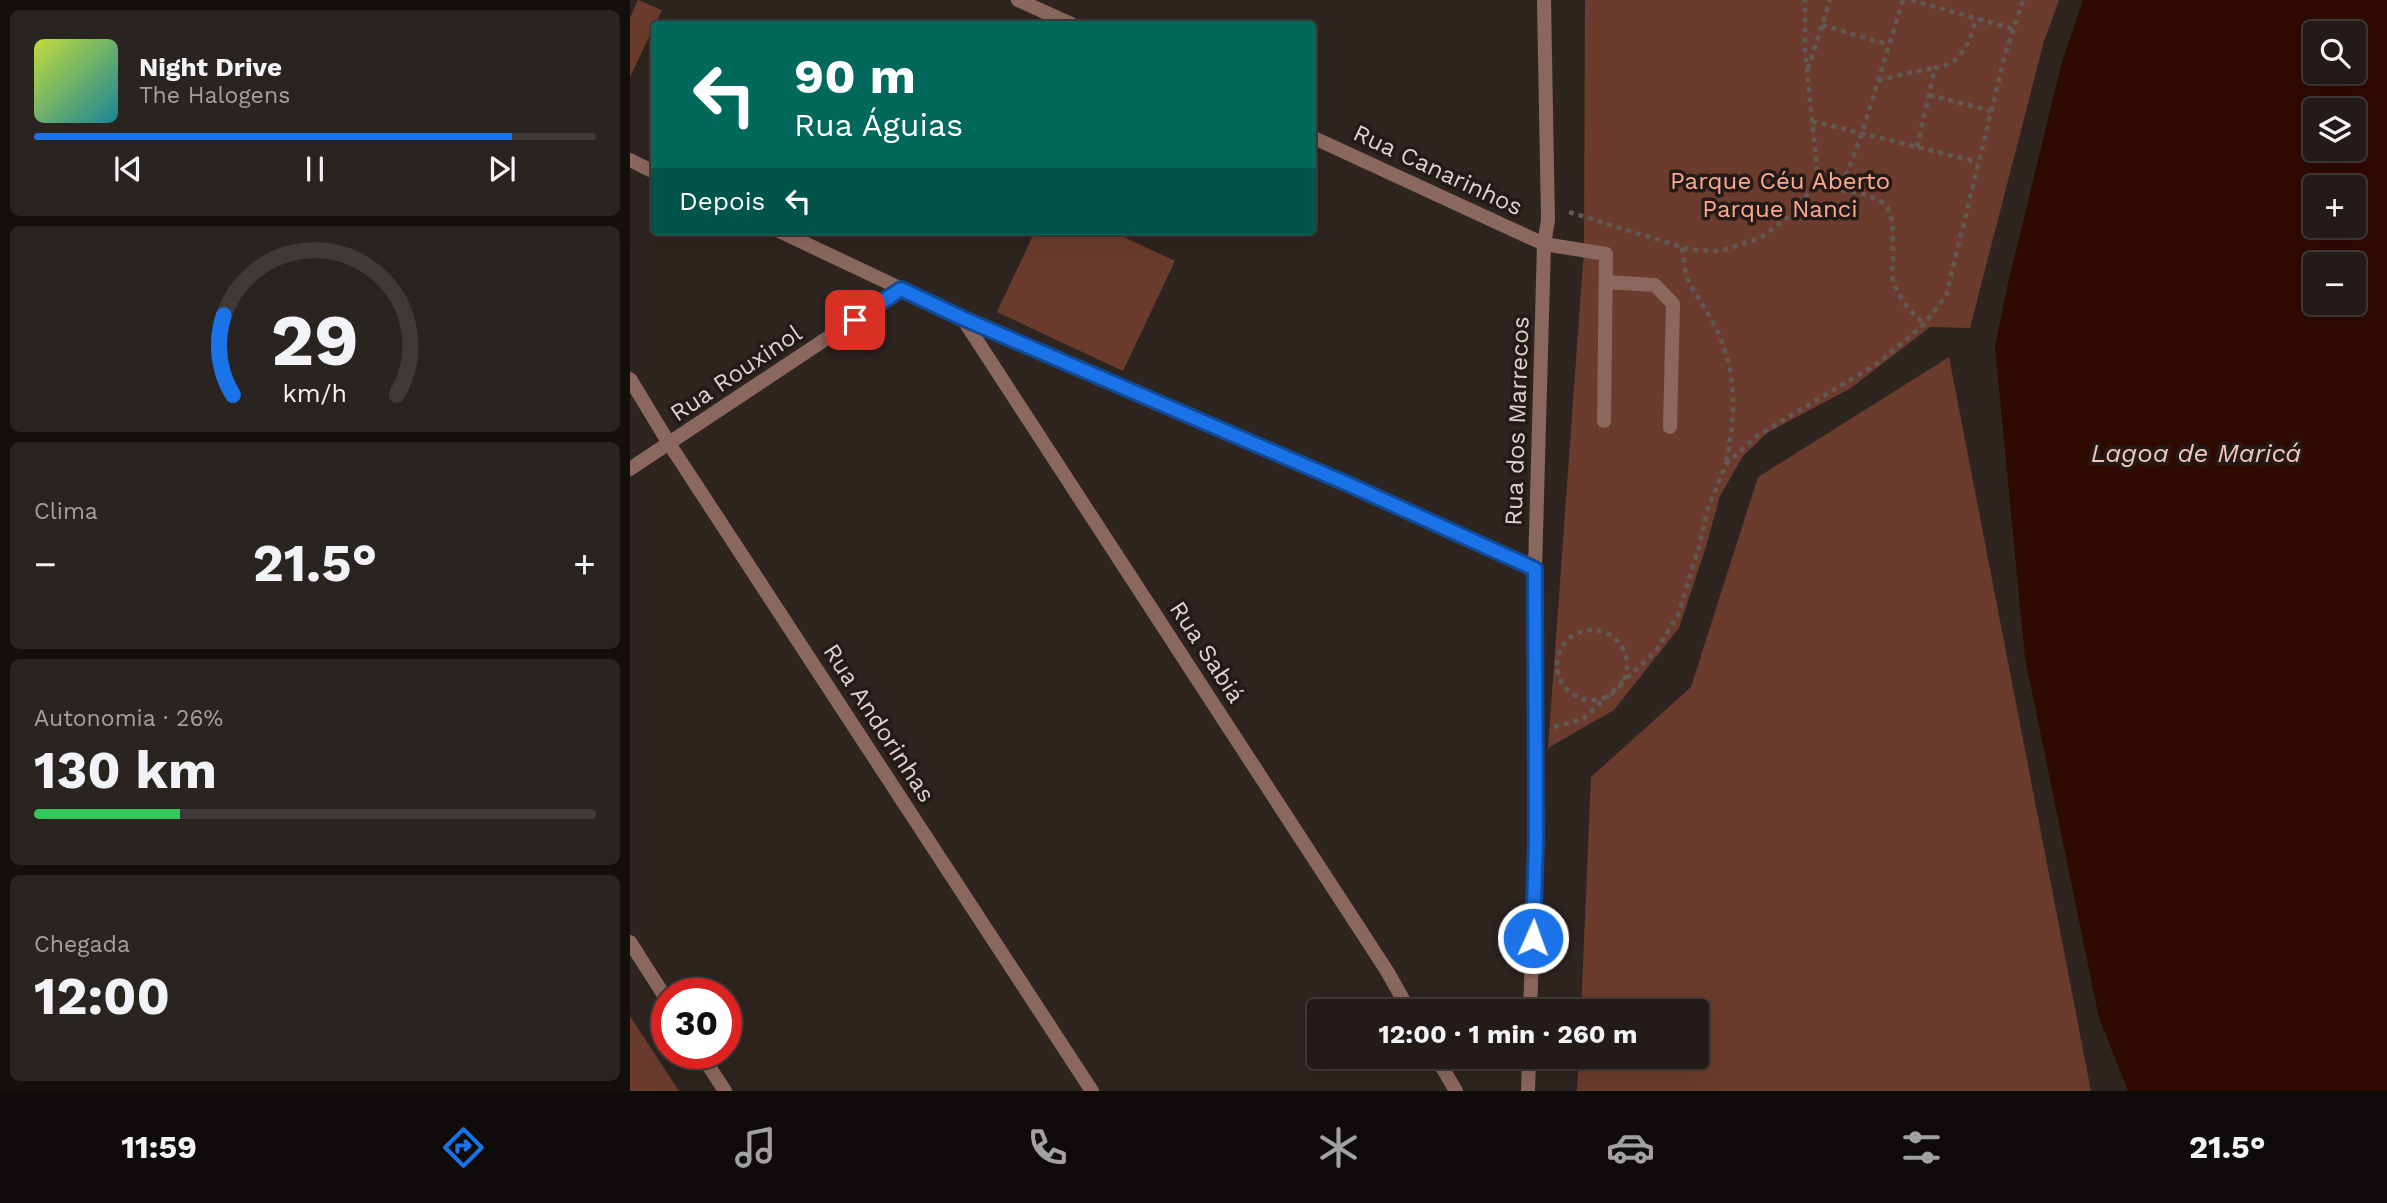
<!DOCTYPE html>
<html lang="pt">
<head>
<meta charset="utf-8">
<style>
	:root { --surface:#221b18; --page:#2a2421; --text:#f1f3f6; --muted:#a2a1a2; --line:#3f3937; --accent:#1a73e8 }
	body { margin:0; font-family:"Work Sans",sans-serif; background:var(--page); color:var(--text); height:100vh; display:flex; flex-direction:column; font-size:26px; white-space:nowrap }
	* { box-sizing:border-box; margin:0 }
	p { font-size:23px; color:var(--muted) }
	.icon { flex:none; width:38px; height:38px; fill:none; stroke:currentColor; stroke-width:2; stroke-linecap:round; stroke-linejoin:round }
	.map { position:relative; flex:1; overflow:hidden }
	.side { display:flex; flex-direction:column; gap:10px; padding:10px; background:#130f0d; width:630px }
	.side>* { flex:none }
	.banner { position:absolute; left:21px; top:21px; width:665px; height:214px; border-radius:7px; box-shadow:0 7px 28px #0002,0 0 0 2px var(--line); background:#00695c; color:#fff; overflow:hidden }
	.fabs { position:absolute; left:1673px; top:21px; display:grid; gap:14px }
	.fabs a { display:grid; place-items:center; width:63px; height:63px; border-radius:7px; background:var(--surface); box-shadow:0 7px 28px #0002,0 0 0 2px var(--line); font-size:35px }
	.speed { position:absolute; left:21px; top:978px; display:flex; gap:14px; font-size:35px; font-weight:700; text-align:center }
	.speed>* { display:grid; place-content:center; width:91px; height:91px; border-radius:50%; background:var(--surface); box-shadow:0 7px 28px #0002,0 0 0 2px var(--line); line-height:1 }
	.speed .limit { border:10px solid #d22; background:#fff; color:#111 }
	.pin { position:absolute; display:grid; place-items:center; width:60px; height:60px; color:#fff; margin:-30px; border-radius:14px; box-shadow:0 4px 10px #0006 }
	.me { position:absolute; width:77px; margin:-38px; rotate:2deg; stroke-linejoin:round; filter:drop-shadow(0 0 5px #0008) }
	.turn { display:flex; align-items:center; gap:24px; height:147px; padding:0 28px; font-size:32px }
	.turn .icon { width:91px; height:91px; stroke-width:2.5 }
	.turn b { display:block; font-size:49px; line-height:60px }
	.then { display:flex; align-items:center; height:66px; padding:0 28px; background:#0003; gap:14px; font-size:26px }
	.big { font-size:52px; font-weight:700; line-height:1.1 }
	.side .card { flex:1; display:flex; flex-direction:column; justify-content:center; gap:10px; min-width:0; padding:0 24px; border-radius:10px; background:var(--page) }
	.side .dial { align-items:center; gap:0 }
	.dial svg { height:182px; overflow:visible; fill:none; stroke:var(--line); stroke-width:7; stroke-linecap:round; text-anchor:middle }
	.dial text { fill:var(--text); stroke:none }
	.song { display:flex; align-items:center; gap:21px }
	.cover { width:84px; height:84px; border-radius:10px; background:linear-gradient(135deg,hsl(70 70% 55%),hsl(190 70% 35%)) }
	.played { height:7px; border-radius:4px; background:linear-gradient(90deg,var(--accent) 85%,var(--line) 85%) }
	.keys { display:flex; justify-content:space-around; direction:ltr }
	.heat { display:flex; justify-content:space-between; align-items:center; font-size:38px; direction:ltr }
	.charge { height:10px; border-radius:5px; background:linear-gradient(90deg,#34c759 26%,var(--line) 0) }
	.trip { position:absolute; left:677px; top:999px; width:402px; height:70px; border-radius:7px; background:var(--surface); box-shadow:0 7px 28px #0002,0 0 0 2px var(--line); font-weight:700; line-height:70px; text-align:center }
	.dock { display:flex; height:112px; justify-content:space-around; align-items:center; background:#0e0b0a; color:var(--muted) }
	.dock .icon { width:49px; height:49px }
	.dock .on { color:var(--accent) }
	.dock b { font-size:32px; color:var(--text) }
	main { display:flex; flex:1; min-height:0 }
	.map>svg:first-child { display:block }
</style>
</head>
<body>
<main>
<section class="side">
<div class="card">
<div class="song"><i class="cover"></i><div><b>Night Drive</b><p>The Halogens</p></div></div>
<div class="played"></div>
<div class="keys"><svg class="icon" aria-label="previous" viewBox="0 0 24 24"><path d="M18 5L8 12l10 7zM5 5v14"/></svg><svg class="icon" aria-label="pause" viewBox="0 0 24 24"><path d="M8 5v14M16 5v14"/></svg><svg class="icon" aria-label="next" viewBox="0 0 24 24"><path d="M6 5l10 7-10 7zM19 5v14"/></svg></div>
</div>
<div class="card dial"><svg viewBox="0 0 100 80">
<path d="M14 69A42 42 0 1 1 86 69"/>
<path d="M14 69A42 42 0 0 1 10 34" stroke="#1a73e8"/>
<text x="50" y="56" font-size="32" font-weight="700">29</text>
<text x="50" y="72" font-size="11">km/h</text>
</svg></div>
<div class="card"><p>Clima</p>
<div class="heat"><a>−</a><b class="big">21.5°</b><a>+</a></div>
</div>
<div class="card"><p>Autonomia · 26%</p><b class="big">130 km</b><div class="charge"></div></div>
<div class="card"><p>Chegada</p><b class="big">12:00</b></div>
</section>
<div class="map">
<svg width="1757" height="1091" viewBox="0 0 1757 1091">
	<rect width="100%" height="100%" fill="#2e2420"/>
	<path fill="#6b3c2d" d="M8 0 32 10 0 77V18Z
		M955 0H1429L1414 41 1340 328 1300 327 1221 388 1137 433 1113 456 1090 496 1075 550 1049 628 984 710 918 748 954 250Z
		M405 231H481L545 261 493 371 367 312Z
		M1319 357 1461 1091H947L949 1057H1068V1012L951 1011 961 777 1061 687 1128 477Z
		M0 1016 49 1091H0Z"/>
	<path fill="#2f0a01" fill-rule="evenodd" d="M1453 0H1757V1091H1498L1469 1018 1395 658 1365 347 1378 283 1432 62ZM1685 33H1724V72H1685ZM1685 110H1724V149H1685ZM1685 187H1724V226H1685ZM1685 264H1724V303H1685Z"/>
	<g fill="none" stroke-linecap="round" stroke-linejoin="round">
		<path stroke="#625955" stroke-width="4.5" stroke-dasharray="5 5" stroke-linecap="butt" d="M1273 0 1232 133 1211 190C1265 198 1263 207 1263 258 1263 265 1261 273 1263 280 1268 298 1281 312 1294 324
			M1281 0 1384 29
			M1192 25 1259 45
			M1178 69 1200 0
			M1248 81 1273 74 1305 68
			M1299 95 1361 111
			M1182 121 1348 162
			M1287 147 1305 68C1332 64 1340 42 1346 18
			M939 212 1061 250 1091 251 1130 238 1164 213 1188 179 1175 50V0
			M1052 248C1054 258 1054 270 1058 280 1066 296 1077 310 1085 326 1108 373 1106 413 1096 463
			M927 665a35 35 0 1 1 70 0a35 35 0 1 1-70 0Z
			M924 727 953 719 1026 651 1048 615 1069 547 1078 508 1096 464 1127 436 1248 363 1294 324 1316 296 1375 55 1393 0"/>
		<path stroke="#8b685d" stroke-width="14" d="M914 244 976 254 974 421
			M976 282 1025 285 1043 304 1040 427"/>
		<path stroke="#8b685d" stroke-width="14" d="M388 0 441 24
			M682 137 914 244
			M0 160 24 172
			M149 231 333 318 720 485 905 569
			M333 319 757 971 780 1012
			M0 379 40 445 462 1091
			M0 469 271 289
			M0 942 37 1000
			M900 1012 906 841 905 569 914 244 918 220 914 0
			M71 1054 95 1091
			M806 1057 826 1091
			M898 1091 899 1057"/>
	</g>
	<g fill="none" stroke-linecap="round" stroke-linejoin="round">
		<g stroke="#114b97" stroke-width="18">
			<path id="route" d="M225 320 271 289 332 318 720 485 905 569 906 841 903 938"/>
		</g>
		<use href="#route" stroke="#1a73e8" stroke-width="12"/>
	</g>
	<g text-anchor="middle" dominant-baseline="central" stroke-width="7" stroke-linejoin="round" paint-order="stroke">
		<g font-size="24" fill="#dbd3d1" stroke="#241a17">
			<text transform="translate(808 170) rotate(25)">Rua Canarinhos</text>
			<text transform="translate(106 373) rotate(-34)">Rua Rouxinol</text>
			<text transform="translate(887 421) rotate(-88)">Rua dos Marrecos</text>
			<text transform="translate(577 652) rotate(57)">Rua Sabiá</text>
			<text transform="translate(249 723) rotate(57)">Rua Andorinhas</text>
		</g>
		<g font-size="24" fill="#ffa98e" stroke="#241a17">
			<text x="1150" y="181">Parque Céu Aberto<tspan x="1150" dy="28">Parque Nanci</tspan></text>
		</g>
		<g font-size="26" font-style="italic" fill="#f4c8b9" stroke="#241a17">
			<text x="1566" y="453">Lagoa de Maricá</text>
		</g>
	</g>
</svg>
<div class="fabs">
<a><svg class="icon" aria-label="search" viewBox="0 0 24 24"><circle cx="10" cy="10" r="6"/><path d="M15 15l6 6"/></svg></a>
<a><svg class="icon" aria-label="layers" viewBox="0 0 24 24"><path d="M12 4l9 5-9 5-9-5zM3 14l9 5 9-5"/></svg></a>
<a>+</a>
<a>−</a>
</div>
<div class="speed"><div class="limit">30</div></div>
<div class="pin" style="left:225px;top:320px;background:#d93025"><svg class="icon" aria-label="arrive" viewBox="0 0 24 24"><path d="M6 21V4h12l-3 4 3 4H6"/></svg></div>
<svg class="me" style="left:903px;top:938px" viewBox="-20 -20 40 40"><circle r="17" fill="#1a73e8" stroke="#fff" stroke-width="3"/><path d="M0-11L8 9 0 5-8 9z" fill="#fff"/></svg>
<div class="trip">12:00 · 1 min · 260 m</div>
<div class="banner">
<div class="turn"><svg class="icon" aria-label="left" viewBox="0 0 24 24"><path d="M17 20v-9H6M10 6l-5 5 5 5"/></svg><div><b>90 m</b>Rua Águias</div></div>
<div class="then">Depois<svg class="icon" aria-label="left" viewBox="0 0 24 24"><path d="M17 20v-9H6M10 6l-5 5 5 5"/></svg></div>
</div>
</div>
</main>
<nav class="dock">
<b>11:59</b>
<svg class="icon on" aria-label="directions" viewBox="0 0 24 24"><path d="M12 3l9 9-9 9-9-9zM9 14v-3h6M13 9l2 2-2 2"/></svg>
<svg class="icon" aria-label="music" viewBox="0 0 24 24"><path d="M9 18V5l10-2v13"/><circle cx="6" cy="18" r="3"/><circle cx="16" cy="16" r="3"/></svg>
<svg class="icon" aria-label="phone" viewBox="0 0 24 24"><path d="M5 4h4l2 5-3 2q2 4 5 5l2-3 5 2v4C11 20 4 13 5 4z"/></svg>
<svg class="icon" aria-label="climate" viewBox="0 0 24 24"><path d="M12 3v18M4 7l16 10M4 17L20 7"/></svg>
<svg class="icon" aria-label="car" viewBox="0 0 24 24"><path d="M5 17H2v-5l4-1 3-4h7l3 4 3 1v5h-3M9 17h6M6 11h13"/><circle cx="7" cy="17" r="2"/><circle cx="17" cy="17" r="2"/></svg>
<svg class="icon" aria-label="filters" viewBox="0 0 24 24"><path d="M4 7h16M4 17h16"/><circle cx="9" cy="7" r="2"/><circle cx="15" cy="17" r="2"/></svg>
<b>21.5°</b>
</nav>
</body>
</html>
